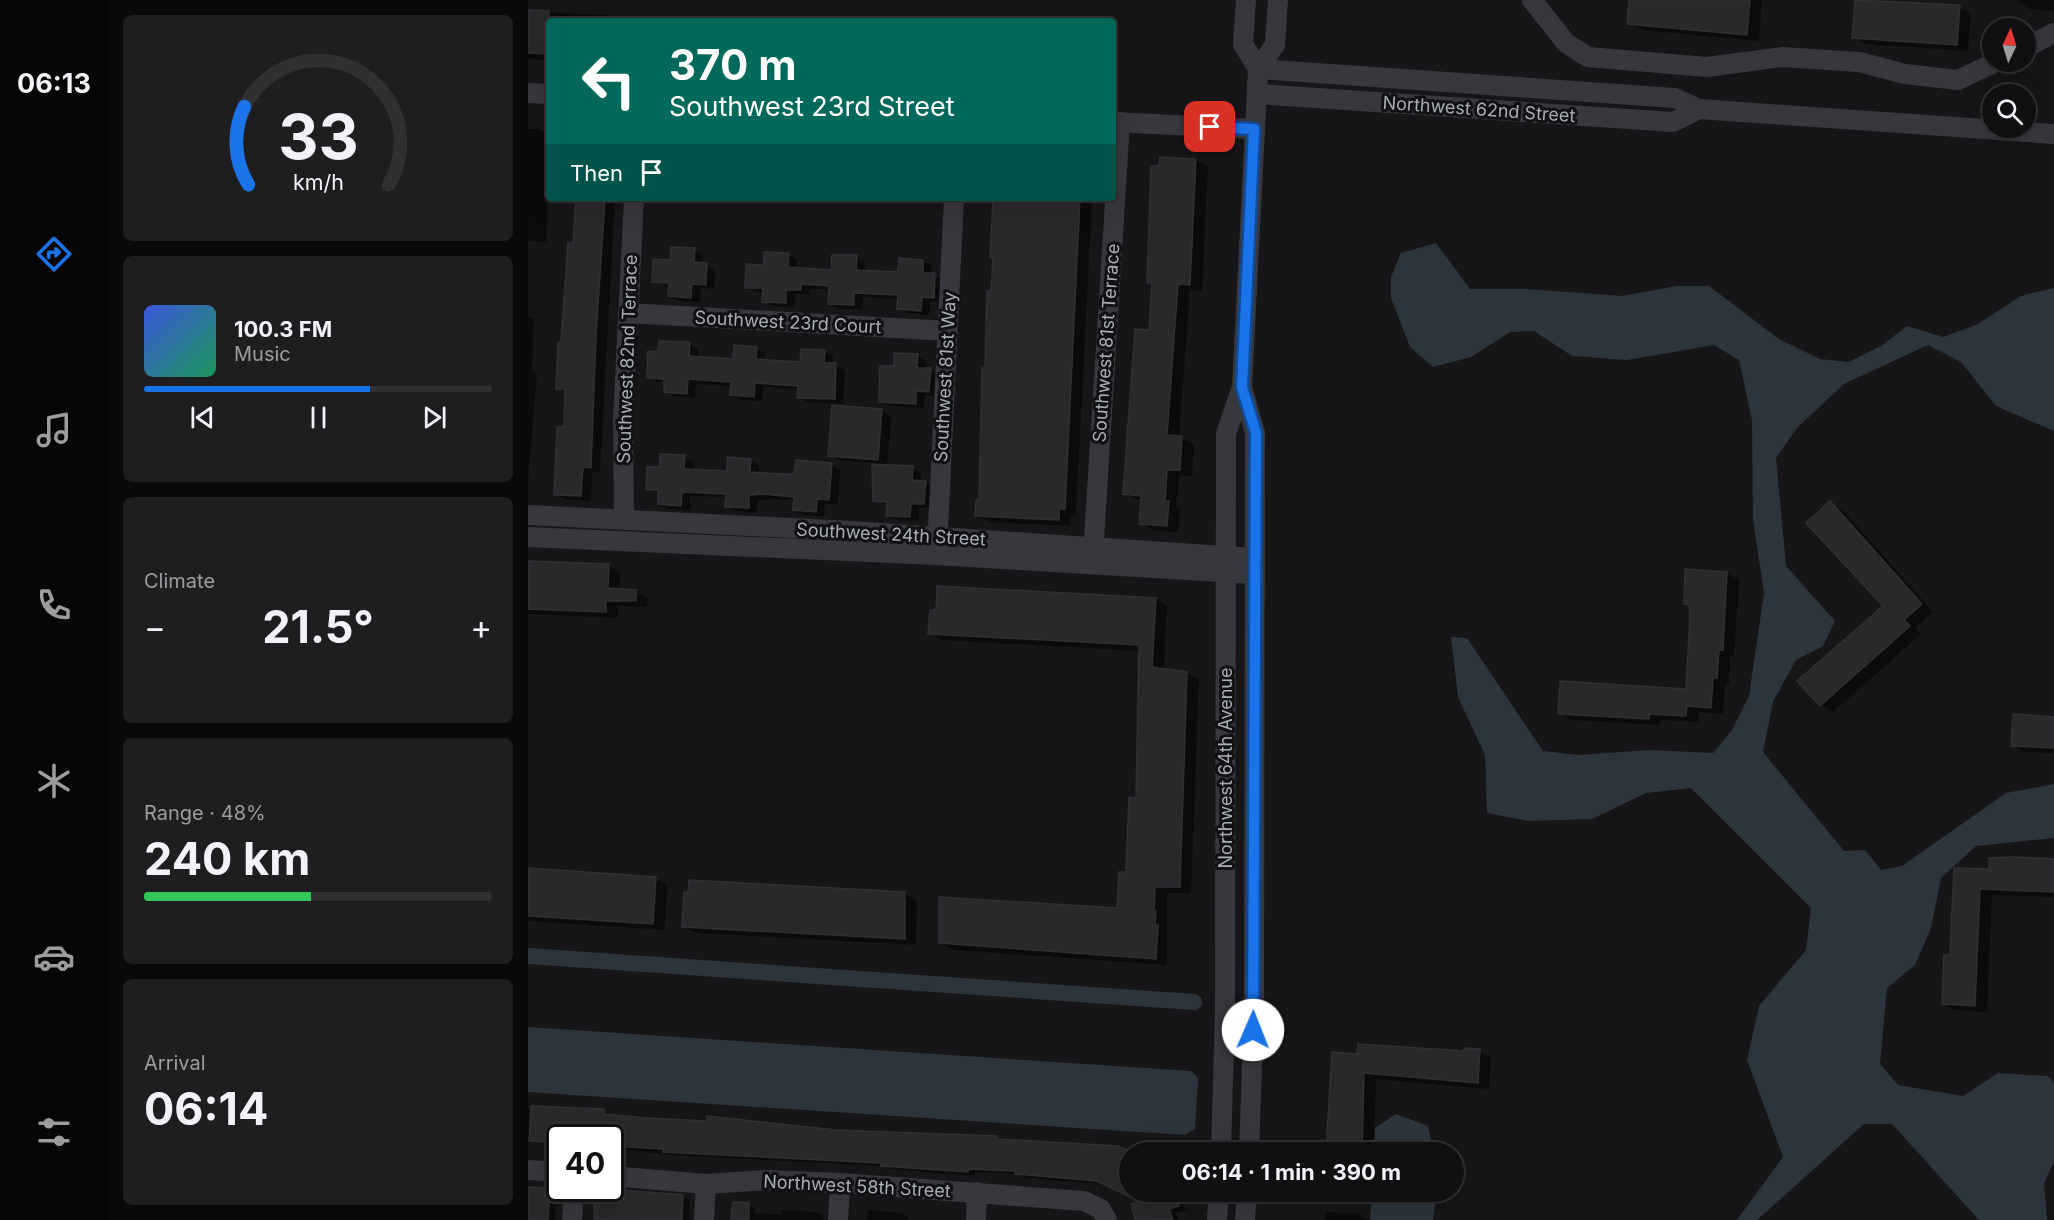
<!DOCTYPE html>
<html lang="en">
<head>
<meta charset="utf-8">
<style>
	:root { --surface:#101012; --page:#1e1e20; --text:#f1f3f6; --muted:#9c9d9f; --line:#303032; --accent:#1a73e8 }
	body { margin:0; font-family:Inter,sans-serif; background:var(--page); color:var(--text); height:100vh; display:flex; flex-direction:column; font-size:22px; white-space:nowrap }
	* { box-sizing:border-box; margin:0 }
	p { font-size:20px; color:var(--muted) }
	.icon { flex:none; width:33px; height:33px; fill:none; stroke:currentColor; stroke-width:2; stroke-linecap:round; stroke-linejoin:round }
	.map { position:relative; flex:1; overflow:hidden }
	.drawer { display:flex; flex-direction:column; gap:15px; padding:15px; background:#09090a; width:420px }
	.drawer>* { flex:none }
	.hud { position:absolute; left:18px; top:18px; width:570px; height:183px; border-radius:6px; box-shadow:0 6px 24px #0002,0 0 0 2px var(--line); background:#00695c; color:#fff; overflow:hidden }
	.needle { width:39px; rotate:4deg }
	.buttons { position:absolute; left:1454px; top:18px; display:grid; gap:12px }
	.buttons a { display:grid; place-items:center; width:54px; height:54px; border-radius:50%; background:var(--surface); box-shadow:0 6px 24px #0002,0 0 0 2px var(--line); font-size:30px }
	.speed { position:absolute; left:18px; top:1124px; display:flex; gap:12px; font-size:30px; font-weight:700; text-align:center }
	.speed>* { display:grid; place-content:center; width:78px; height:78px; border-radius:50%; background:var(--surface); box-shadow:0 6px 24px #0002,0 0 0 2px var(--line); line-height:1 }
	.speed .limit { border:3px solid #111; border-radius:9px; background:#fff; color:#111 }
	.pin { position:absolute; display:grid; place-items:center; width:51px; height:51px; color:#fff; margin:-26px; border-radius:12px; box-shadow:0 3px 9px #0006 }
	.me { position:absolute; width:66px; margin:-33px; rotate:1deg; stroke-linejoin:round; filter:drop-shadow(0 0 4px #0008) }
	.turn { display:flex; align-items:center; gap:21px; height:126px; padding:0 24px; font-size:27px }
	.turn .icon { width:78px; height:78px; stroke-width:2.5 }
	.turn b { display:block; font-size:42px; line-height:51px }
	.then { display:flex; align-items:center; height:57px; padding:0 24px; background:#0003; gap:12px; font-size:22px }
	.big { font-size:45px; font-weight:700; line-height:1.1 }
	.drawer .card { flex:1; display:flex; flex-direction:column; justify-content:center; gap:9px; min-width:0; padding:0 21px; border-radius:9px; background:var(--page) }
	.drawer .dial { align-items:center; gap:0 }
	.dial svg { height:156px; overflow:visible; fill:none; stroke:var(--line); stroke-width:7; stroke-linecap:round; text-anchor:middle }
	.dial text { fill:var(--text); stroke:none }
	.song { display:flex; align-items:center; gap:18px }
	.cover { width:72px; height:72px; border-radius:9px; background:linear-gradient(135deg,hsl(230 70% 55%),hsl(150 70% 35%)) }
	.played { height:6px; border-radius:3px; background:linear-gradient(90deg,var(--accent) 65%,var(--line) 65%) }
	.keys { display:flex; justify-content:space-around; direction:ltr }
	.heat { display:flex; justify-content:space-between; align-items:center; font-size:33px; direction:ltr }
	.charge { height:9px; border-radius:4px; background:linear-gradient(90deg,#34c759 48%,var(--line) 0) }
	.trip { position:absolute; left:591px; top:1142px; width:345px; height:60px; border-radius:30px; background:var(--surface); box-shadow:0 6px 24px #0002,0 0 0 2px var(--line); font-weight:700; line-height:60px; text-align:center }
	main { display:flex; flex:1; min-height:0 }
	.menu { display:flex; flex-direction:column; width:108px; justify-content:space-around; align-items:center; background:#060607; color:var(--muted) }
	.menu .icon { width:42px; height:42px }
	.menu .on { color:var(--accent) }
	.menu b { font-size:27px; color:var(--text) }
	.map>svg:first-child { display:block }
</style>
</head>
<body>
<main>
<nav class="menu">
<b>06:13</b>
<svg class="icon on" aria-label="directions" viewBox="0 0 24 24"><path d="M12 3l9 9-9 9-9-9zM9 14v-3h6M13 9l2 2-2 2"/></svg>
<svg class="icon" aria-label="music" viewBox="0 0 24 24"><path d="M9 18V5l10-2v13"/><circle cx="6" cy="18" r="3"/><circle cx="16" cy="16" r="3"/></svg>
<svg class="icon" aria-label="phone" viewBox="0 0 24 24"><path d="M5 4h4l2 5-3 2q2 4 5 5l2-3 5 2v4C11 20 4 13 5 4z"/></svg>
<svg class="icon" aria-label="climate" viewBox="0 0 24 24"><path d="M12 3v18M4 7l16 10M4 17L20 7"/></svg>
<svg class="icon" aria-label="car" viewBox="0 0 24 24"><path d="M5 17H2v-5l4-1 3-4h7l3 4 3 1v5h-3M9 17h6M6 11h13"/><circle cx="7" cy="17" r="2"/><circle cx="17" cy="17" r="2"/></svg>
<svg class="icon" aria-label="filters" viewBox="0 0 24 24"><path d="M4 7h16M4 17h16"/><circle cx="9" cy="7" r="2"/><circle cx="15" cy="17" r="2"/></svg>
</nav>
<section class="drawer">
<div class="card dial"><svg viewBox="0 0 100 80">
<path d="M14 69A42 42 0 1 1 86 69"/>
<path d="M14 69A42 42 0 0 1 12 29" stroke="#1a73e8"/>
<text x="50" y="56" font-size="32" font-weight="700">33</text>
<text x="50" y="72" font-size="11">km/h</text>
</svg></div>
<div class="card">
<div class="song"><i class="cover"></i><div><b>100.3 FM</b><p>Music</p></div></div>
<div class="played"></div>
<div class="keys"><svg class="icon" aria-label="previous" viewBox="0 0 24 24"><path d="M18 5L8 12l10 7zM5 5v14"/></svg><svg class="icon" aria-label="pause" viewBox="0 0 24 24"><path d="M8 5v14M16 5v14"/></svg><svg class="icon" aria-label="next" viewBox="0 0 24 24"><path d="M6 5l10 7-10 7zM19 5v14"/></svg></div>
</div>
<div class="card"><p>Climate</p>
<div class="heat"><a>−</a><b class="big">21.5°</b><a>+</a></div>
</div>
<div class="card"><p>Range · 48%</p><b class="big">240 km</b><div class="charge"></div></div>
<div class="card"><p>Arrival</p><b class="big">06:14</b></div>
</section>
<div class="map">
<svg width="1526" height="1220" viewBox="0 0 1526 1220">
	<rect width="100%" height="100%" fill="#161618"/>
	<path fill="#2c353c" d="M908 243 942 289H999L1094 296 1148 286H1181L1251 339 1292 359 1321 362 1353 346 1379 326 1415 337 1448 325 1493 296 1526 288V431L1468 406 1433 362 1400 345 1316 384 1269 428 1248 458 1258 566 1307 621 1295 646 1268 660 1245 702 1235 752 1316 851 1337 850 1353 870 1374 866 1478 793 1526 784V838L1448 846 1413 878 1403 928 1387 965 1359 988 1352 1064 1370 1085 1435 1096 1470 1073 1520 1076 1526 1083V1162L1516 1183 1519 1220H1451L1364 1124H1336L1229 1220H1209L1255 1157 1219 1060 1231 1006 1278 950 1283 908 1163 788 1118 793 1064 819 1000 821 959 813 957 755 930 697 923 637 939 638 1015 751 1051 755 1121 750 1185 753 1204 730 1221 696 1236 593 1225 520 1224 420 1211 360 1186 345 1099 360 1044 356 1006 331 982 332 943 357 905 367 882 347 863 298V277L873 253Z
		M0 1027 663 1071 670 1078 667 1129 657 1135 0 1092Z
		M868 1114 900 1126 905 1152H846L847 1128Z
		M844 1191H909L905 1220H842Z"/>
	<path fill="#0007" d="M1103 0H1234L1231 41 1113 30 1101 24Z
		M1328 0 1431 7 1443 14 1440 51 1337 44 1326 37Z
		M1489 0H1526V11L1501 9Z
		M0 11 175 21H21V60L0 59Z
		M0 129H10L21 135 18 242 0 241Z
		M668 160 680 167 674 291 662 290 651 437 666 444 664 476 651 475 648 507 652 509 650 532 625 530 613 523 614 501 596 494 622 332 626 285 620 282Z
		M46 198H87L72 472H64L63 501 37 499 28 494 37 429 38 393 30 388 46 245 49 200Z
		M314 198H339V201L317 199Z
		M376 198H407V203H385Z
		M465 198H564L548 515H543L542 526 461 522 449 516 452 502 467 259 463 257Z
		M166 250 175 255 174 264 187 269 186 289 173 288 172 302 150 301 141 296 142 287 125 281 143 262Z
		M261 255 269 260V269L305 271 328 257 337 262V272L372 274 395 261 404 266 403 275 416 280 414 302 402 301 401 315 379 313 370 308 371 299 335 297 334 309H310L302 304V289H281V294H267L266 307 244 306 236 301V292H228L219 287 237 267Z
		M0 316 6 320 4 371 9 374 0 481Z
		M161 344 170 349V358L206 360 228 348 237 353 236 361 273 364 296 351 305 356V365L317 370 315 404 279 402 271 397V389L235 387 234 401 213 400 204 395 205 386 168 384 167 398 146 396 137 391 138 382H129L120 377 132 354Z
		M390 356 398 361V370L411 375 410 396 397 395 396 408 361 406 352 401 367 368Z
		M305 407 354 411 363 416 359 466 384 468 393 473V482L406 487 405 508H391V521L369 520 360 515 361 506 347 500 345 463 310 460 301 455Z
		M156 457 165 462V471L200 473 223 460 231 465V474L268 476 304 465 312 470 310 504H297L296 516 275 515 266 510 267 500 245 499 230 500 229 513 208 511 199 506V497L162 496V510L140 509 131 504 132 494 119 489 133 469Z
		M1303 503 1315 510 1405 612 1387 627 1393 634 1305 712 1293 705 1358 606Z
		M0 562 80 566 92 572 91 591 108 592 120 599 119 607 90 606 89 618 0 614Z
		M1199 573 1211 580 1206 656H1202L1201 684H1197L1195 714 1171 712 1170 722 1133 720 1132 725 1043 720 1032 713 1159 691 1163 607 1157 603Z
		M628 599 639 606 636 670 659 673 671 680 663 893H639V965L424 950 412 943 590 910 599 874 609 799 612 651 414 640 402 633Z
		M1526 718V753L1496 752 1484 745Z
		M1526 861V897L1464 895 1459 1012 1427 1010 1416 1004 1423 957 1427 869 1462 871Z
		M0 870 127 878 139 885 137 930 0 921Z
		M377 894 389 901 388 945 168 933 156 927Z
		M951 1051 963 1058 961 1089 848 1079 846 1152H799L831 1055Z
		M0 1109 76 1111 83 1116 308 1131 469 1138 602 1191H614L610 1200 578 1184 496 1178 490 1174 447 1172V1176L362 1169 357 1166 144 1155 82 1148V1137H32V1146L0 1142Z
		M0 1188 21 1190 28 1193 27 1220H0Z
		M801 1191H844L843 1195Z
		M647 1194 654 1198 658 1210 648 1213 650 1220H609Z
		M155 1196 162 1200 161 1220H67Z
		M206 1204 221 1205 227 1208 226 1213 253 1215 254 1210 290 1212 296 1215 295 1220H205Z
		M340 1210 374 1213 380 1217V1220H339Z
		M797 1212 831 1214 841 1220H797Z"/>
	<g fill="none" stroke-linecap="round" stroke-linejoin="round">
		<path stroke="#2c353c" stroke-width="16" d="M0 956 666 1002"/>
	</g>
	<path fill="#29292c" stroke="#303034" stroke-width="1.5" d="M1101 0H1222L1219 35 1099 24Z
		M1327 0 1432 5 1429 45 1324 38Z
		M0 10 21 11V54L0 53Z
		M632 157 668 159 662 285 650 284 639 435 654 436 652 470H639L637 501H641L639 526 611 524 613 496 595 494 607 329 621 330 624 283H619L623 166H631Z
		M48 198H77L68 336 63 468 55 467 53 496 26 495 29 427H36L37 389H28L30 342H33L40 243H45Z
		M465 198H552L537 509H531V520L447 516 448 500 451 501 454 368H457L459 291H463L465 258H462Z
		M143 247 167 248 166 262 179 263 178 285 164 284 163 298 140 296 141 283 124 282 125 259 142 260Z
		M236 252 261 253 260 267 274 268 303 270 304 255H329L328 270 370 272 371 258 395 260V273H407L406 298 394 297 393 311 369 309 370 295 326 293V305L300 304 301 286 273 284V290H258V303L234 302 235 288H217L218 264 236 265Z
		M131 341 162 342 161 356 205 359 206 345 229 347 228 359 272 362 273 349 297 350 296 363H308L307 399 269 398 270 386 227 383 226 397 202 395 203 382 173 380 160 379 159 394 136 392V379L119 378 120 351 130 352Z
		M366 353 390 354 389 368H403L401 392 388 391V404L351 402 352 366H366Z
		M304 405 354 409 350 460 300 456Z
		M132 454 157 455 156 469 199 471 200 457 223 459 222 472 252 474H266L268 460 304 463 301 500 289 499 288 512 265 510 266 497 235 494 221 495V508L197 507 198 494 154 492 153 506 130 504V490H118L119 467H132Z
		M344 464 385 466 384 480 398 481 396 504H383L382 517 358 516 359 502 345 501Z
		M1302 501 1394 604 1376 620 1382 626 1292 706 1269 681 1355 606 1278 523Z
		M0 561 81 564 80 588 108 590V601H78V612L0 609Z
		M1157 569 1199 572 1195 650H1191L1189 678H1185L1183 708 1159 706 1158 716 1121 714V719L1030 714 1032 681 1158 689 1162 615 1161 605 1156 604Z
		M409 586 628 598 624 667 659 672 652 887H627L626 911H628L627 925H630L628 959 411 943V897L589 908 591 872H598L601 797 608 798 611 645 400 634 402 610H408Z
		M1485 714 1526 717V748L1483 746Z
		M1487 857 1526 859V892L1452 889 1447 1006 1414 1004 1416 955H1422L1426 868 1461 869V858Z
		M0 868 128 877 125 924 0 916Z
		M161 880 377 892V939L154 927 156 892 160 893Z
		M830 1044 936 1051V1048L952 1049 950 1083 836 1073 834 1152H798L804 1052 829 1054Z
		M3 1106 76 1109V1114L117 1118 179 1121V1116L308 1130 469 1136V1139L590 1146 602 1151V1197L569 1181 487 1174V1171L440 1169V1172L353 1166V1163L135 1152V1149L82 1146V1137H32V1143L1 1141Z
		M0 1187 22 1188 20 1220H0Z
		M67 1188 155 1195 154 1220H66Z
		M647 1192 651 1206 641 1209 645 1220H607L603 1204Z
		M205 1202 221 1203V1220H203Z"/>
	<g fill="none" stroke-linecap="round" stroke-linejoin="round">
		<path stroke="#37383d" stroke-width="20" d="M718 0 715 44 730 69
			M1004 0 1038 43 1060 57 1179 67 1254 57 1331 62 1377 74 1430 80 1468 62
			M1497 48 1526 33
			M730 69 1147 98 1171 109 1526 134
			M0 93 21 94
			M729 94 1145 122 1171 109
			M585 122 726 129
			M100 313 420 331
			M714 387 727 433 726 1010 721 1152
			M0 515 323 531 726 558
			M96 520 95 420 106 198
			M0 537 408 555 725 574
			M409 549 426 198
			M565 556 592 122
			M693 1152 697 1010 698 434 714 387 730 69 747 45 750 0
			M0 1170 32 1172
			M82 1176 178 1184 238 1180 312 1183 556 1201 573 1209 579 1220
			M44 1220 46 1188
			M176 1220 178 1184
			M310 1220 312 1183
			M448 1220 449 1192
			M689 1220 691 1191
			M717 1220 719 1191"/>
	</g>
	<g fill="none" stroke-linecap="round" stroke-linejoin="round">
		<g stroke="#114b97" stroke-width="15">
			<path id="route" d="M682 127 726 129 714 387 728 433 725 1030"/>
		</g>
		<use href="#route" stroke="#1a73e8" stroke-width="10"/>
	</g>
	<g text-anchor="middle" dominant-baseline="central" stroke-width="6" stroke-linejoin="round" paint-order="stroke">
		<g font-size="18" fill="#a8adb8" stroke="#111113">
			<text transform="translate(951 109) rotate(4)">Northwest 62nd Street</text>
			<text transform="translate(260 322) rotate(3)">Southwest 23rd Court</text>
			<text transform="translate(578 343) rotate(-86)">Southwest 81st Terrace</text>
			<text transform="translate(99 359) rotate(-88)">Southwest 82nd Terrace</text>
			<text transform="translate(417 377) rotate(-87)">Southwest 81st Way</text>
			<text transform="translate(363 534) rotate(3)">Southwest 24th Street</text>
			<text transform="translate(697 768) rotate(-90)">Northwest 64th Avenue</text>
			<text transform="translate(329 1186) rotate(3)">Northwest 58th Street</text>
		</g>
	</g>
</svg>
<div class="buttons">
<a><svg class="needle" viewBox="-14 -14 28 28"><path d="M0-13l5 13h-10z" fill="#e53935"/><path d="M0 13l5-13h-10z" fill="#9c9d9f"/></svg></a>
<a><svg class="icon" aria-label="search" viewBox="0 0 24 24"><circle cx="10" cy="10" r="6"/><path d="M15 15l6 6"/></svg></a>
</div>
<div class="speed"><div class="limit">40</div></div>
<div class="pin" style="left:682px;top:127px;background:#d93025"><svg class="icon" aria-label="arrive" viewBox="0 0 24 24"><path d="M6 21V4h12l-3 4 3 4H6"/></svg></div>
<svg class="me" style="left:725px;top:1030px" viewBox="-20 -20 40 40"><circle r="19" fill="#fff"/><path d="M0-13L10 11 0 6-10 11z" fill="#1a73e8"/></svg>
<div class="trip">06:14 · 1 min · 390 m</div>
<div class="hud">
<div class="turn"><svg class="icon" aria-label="left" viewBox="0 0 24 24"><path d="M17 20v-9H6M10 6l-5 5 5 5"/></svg><div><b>370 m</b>Southwest 23rd Street</div></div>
<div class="then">Then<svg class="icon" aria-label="arrive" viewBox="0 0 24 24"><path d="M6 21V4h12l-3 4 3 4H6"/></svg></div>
</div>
</div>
</main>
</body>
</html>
